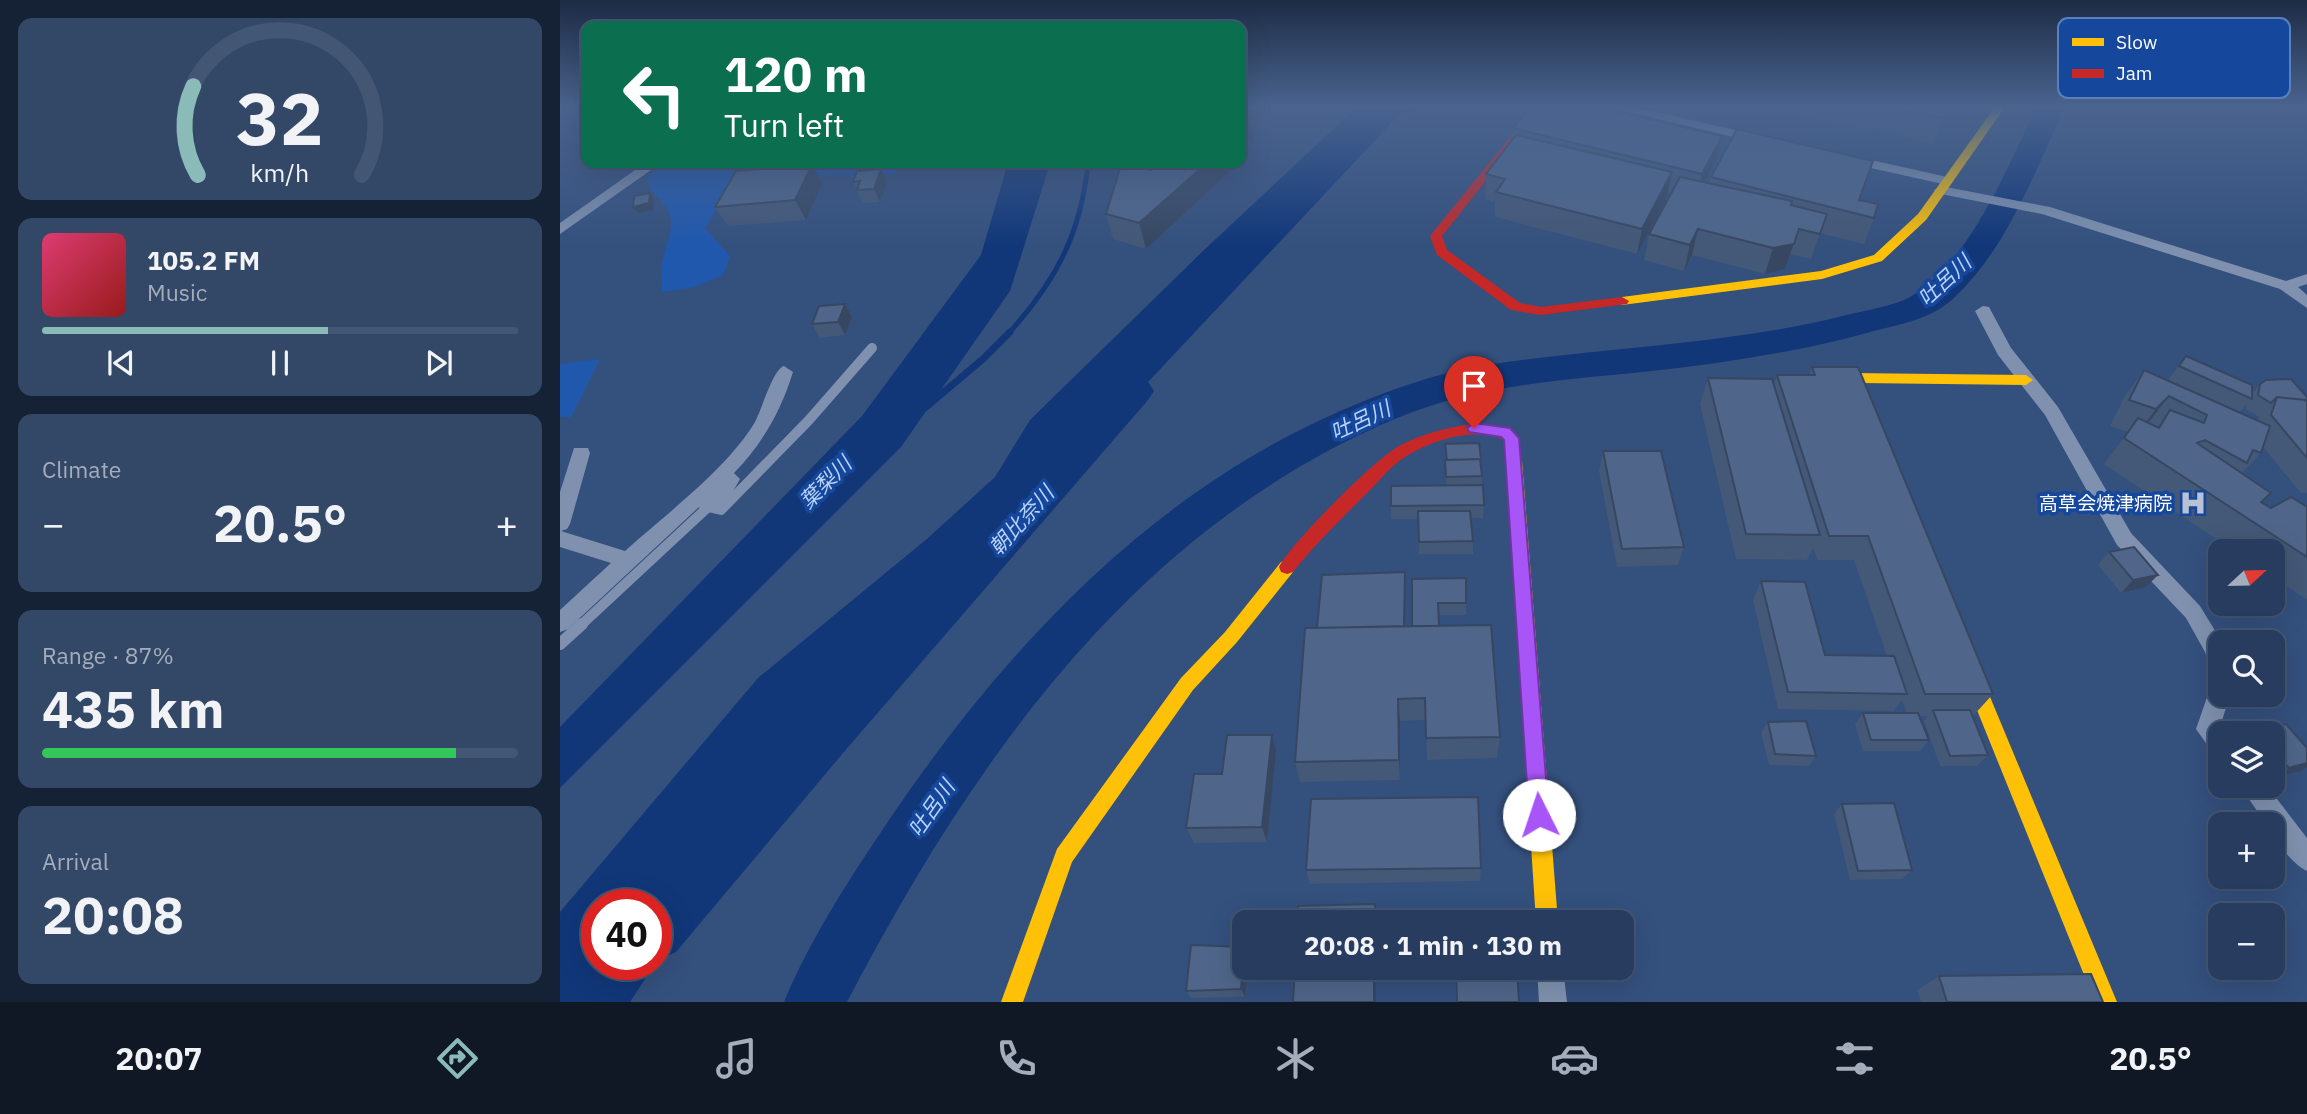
<!DOCTYPE html>
<html lang="en">
<head>
<meta charset="utf-8">
<style>
	:root { --surface:#273c5e; --page:#334767; --text:#f1f3f6; --muted:#a4adbc; --line:#435673; --accent:#8bbbb9 }
	body { margin:0; font-family:"IBM Plex Sans","Noto Sans JP",sans-serif; background:var(--page); color:var(--text); height:100vh; display:flex; flex-direction:column; font-size:26px; white-space:nowrap }
	* { box-sizing:border-box; margin:0 }
	p { font-size:23px; color:var(--muted) }
	.icon { flex:none; width:38px; height:38px; fill:none; stroke:currentColor; stroke-width:2; stroke-linecap:round; stroke-linejoin:round }
	.map { position:relative; flex:1; overflow:hidden }
	.drawer { display:flex; flex-direction:column; gap:18px; padding:18px; background:#152134; width:560px }
	.drawer>* { flex:none }
	.hud { position:absolute; left:21px; top:21px; width:665px; height:147px; border-radius:14px; box-shadow:0 7px 28px #0002,0 0 0 2px var(--line); background:#0b6e4f; color:#fff; overflow:hidden }
	.needle { width:46px; rotate:68deg }
	.buttons { position:absolute; left:1648px; top:539px; display:grid; gap:14px }
	.buttons a { display:grid; place-items:center; width:77px; height:77px; border-radius:14px; background:var(--surface); box-shadow:0 7px 28px #0002,0 0 0 2px var(--line); font-size:35px }
	.speed { position:absolute; left:21px; top:889px; display:flex; gap:14px; font-size:35px; font-weight:700; text-align:center }
	.speed>* { display:grid; place-content:center; width:91px; height:91px; border-radius:50%; background:var(--surface); box-shadow:0 7px 28px #0002,0 0 0 2px var(--line); line-height:1 }
	.speed .limit { border:10px solid #d22; background:#fff; color:#111 }
	.pin { position:absolute; display:grid; place-items:center; width:60px; height:60px; color:#fff; margin:-72px -30px; border-radius:50% 50% 50% 0; rotate:-45deg; box-shadow:0 0 7px #0007 }
	.pin .icon { rotate:45deg }
	.me { position:absolute; width:77px; margin:-38px; rotate:356deg; stroke-linejoin:round; filter:drop-shadow(0 0 5px #0008) }
	.turn { display:flex; align-items:center; gap:24px; height:147px; padding:0 28px; font-size:32px }
	.turn .icon { width:91px; height:91px; stroke-width:2.5 }
	.turn b { display:block; font-size:49px; line-height:60px }
	.big { font-size:52px; font-weight:800; line-height:1.1 }
	.drawer .card { flex:1; display:flex; flex-direction:column; justify-content:center; gap:10px; min-width:0; padding:0 24px; border-radius:14px; background:var(--page) }
	.drawer .dial { align-items:center; gap:0 }
	.dial svg { height:182px; overflow:visible; fill:none; stroke:var(--line); stroke-width:7; stroke-linecap:round; text-anchor:middle }
	.dial text { fill:var(--text); stroke:none }
	.song { display:flex; align-items:center; gap:21px }
	.cover { width:84px; height:84px; border-radius:10px; background:linear-gradient(135deg,hsl(340 70% 55%),hsl(0 70% 35%)) }
	.played { height:7px; border-radius:4px; background:linear-gradient(90deg,var(--accent) 60%,var(--line) 60%) }
	.keys { display:flex; justify-content:space-around; direction:ltr }
	.heat { display:flex; justify-content:space-between; align-items:center; font-size:38px; direction:ltr }
	.charge { height:10px; border-radius:5px; background:linear-gradient(90deg,#34c759 87%,var(--line) 0) }
	.trip { position:absolute; left:672px; top:910px; width:402px; height:70px; border-radius:14px; background:var(--surface); box-shadow:0 7px 28px #0002,0 0 0 2px var(--line); font-weight:800; line-height:70px; text-align:center }
	.tabs { display:flex; height:112px; justify-content:space-around; align-items:center; background:#101826; color:var(--muted) }
	.tabs .icon { width:49px; height:49px }
	.tabs .current { color:var(--accent) }
	.tabs b { font-size:32px; color:var(--text) }
	main { display:flex; flex:1; min-height:0 }
	.map>svg:first-child { display:block }
</style>
</head>
<body>
<main>
<section class="drawer">
<div class="card dial"><svg viewBox="0 0 100 80">
<path d="M14 69A42 42 0 1 1 86 69"/>
<path d="M14 69A42 42 0 0 1 12 30" stroke="#8bbbb9"/>
<text x="50" y="56" font-size="32" font-weight="700">32</text>
<text x="50" y="72" font-size="11">km/h</text>
</svg></div>
<div class="card">
<div class="song"><i class="cover"></i><div><b>105.2 FM</b><p>Music</p></div></div>
<div class="played"></div>
<div class="keys"><svg class="icon" aria-label="previous" viewBox="0 0 24 24"><path d="M18 5L8 12l10 7zM5 5v14"/></svg><svg class="icon" aria-label="pause" viewBox="0 0 24 24"><path d="M8 5v14M16 5v14"/></svg><svg class="icon" aria-label="next" viewBox="0 0 24 24"><path d="M6 5l10 7-10 7zM19 5v14"/></svg></div>
</div>
<div class="card"><p>Climate</p>
<div class="heat"><a>−</a><b class="big">20.5°</b><a>+</a></div>
</div>
<div class="card"><p>Range · 87%</p><b class="big">435 km</b><div class="charge"></div></div>
<div class="card"><p>Arrival</p><b class="big">20:08</b></div>
</section>
<div class="map">
<svg width="1747" height="1002" viewBox="0 0 1747 1002">
	<rect width="100%" height="100%" fill="#34507d"/>
	<path fill="#2058ae" d="M107 163H343L334 174 250 175 165 195 145 228 170 256 163 275 135 287 102 292C102 283 100 272 102 263 111 224 122 220 89 188L88 176Z
		M40 359 11 417H0V364Z"/>
	<path fill="#113779" d="M797 107H865L837 117 232 761 96 963V905H37V964H95L70 1002H0V912L198 678 368 538 435 477 470 420 644 250Z
		M448 163H487L488 170 450 291 341 447 0 788V727L302 416 421 255Z"/>
	<g fill="none" stroke-linecap="round" stroke-linejoin="round">
		<path stroke="#113779" stroke-width="5" d="M448 334C496 281 521 234 528 163"/>
		<path stroke="#113779" stroke-width="7" d="M366 407 423 359 450 332"/>
		<path fill="#113779" fill-rule="evenodd" d="M1477 107H1505C1475 171 1448 246 1396 296 1372 320 1339 324 1307 333 1236 352 1165 363 1092 371 1006 380 918 384 837 418 575 528 414 759 287 1002H224C251 937 292 875 331 817 446 648 589 495 778 412 826 391 875 373 927 365 1044 347 1163 345 1279 317 1297 312 1335 306 1350 297 1410 263 1447 167 1477 107Z
			M575 378 588 382 594 391 588 400 283 753 116 952 96 961V905H82L247 721 562 382Z"/>
		<path stroke="#7f91af" stroke-width="10" d="M20 626 148 507 161 510 249 420 312 348"/>
		<path stroke="#7f91af" stroke-width="12" d="M0 644 22 624"/>
		<path fill="#7f91af" fill-rule="evenodd" d="M1049 107H1073L1198 135 1205 139 1198 143Z
			M1289 155 1387 177 1394 181 1387 185 1284 162V156Z
			M85 163H101L0 234V223Z
			M1381 186 1490 207 1726 281 1747 274V284L1738 287 1747 295V308L1720 289 1482 214 1376 193 1374 190Z
			M1423 306 1429 307 1451 348 1498 407 1571 533 1640 606 1662 642 1661 695H1670L1660 727 1666 733H1661V756L1653 753 1636 729 1653 680 1657 678 1653 677 1645 652 1626 618 1557 545 1485 415 1438 355 1415 311Z
			M224 366 233 372C221 411 203 443 174 473L180 479C173 492 158 518 141 512L139 507 8 629 0 632V610L51 563 0 547V492L14 448H28L30 453 10 524 7 529 1 531 65 551C106 514 167 469 195 422 202 409 213 369 224 366Z
			M1680 786H1707L1747 838V871C1732 864 1713 840 1713 824H1706Z
			M977 968H1003L1007 1002H979Z"/>
		<path fill="#ffc107" fill-rule="evenodd" d="M1435 107H1445L1366 220 1322 261 1262 279 1062 305 1055 301 1062 297 1261 271 1314 255 1358 214Z
			M1290 373 1466 375 1473 380 1466 385 1299 383 1306 400 1299 405 1294 404 1283 378Z
			M954 455 962 461 998 922H976L946 461Z
			M727 560 733 562 735 567 733 572 677 642 633 690 512 862 463 1002H441L497 849 621 678 665 632 721 562Z
			M1409 660 1415 662 1418 668 1557 1002H1535L1400 668 1403 662Z"/>
		<path fill="#c62828" fill-rule="evenodd" d="M974 107H985L882 236 887 250 960 303 981 307 1062 297 1069 301 1067 304 981 315 951 310 877 255 870 236Z
			M911 424 941 427 957 434 962 461 959 465H949L945 441C916 425 868 441 842 459 830 467 821 479 811 489 784 516 757 542 733 572L727 574 721 572 719 567C731 543 815 459 839 446 861 434 886 428 911 424Z"/>
	</g>
	<path fill="#445877" d="M681 107H708L711 128 691 130 693 141 681 142Z
		M1103 107H1152L1147 116Z
		M1169 107H1199L1196 115 1168 109Z
		M1218 107H1386L1384 118 1373 143 1217 111Z
		M953 128 1162 136 1156 161 1145 183H1149L1151 177 1299 200 1314 218 1304 244 1260 233 1251 259 1231 254 1225 269 1205 274 1132 255 1124 271 1084 260 1089 234 1112 193 1108 192 1107 197 1077 254 935 217V202L925 199 926 174 952 140Z
		M598 163H667L669 172 586 249 553 239 546 214Z
		M321 169 327 182 320 202 303 203 293 182Z
		M262 184 246 220 168 226 155 207Z
		M285 304 292 317 285 335 260 338 252 324Z
		M1626 356 1692 394 1700 384 1747 397V493H1741L1703 447 1701 453 1682 473 1701 502 1711 508 1747 507V600L1713 577V551H1674L1544 464 1568 432 1550 426 1565 396 1584 370 1697 420 1699 417 1686 409 1687 404 1680 412 1608 380Z
		M1252 367 1433 694 1413 716 1428 755 1417 766H1380L1364 721 1368 716H1359L1369 740 1360 751H1303L1295 724 1303 713H1347L1342 700 1334 711 1218 709 1193 600 1201 581 1265 655 1327 656 1294 560H1257L1253 548 1247 560 1176 559 1140 404 1148 378 1214 384 1217 375H1249Z
		M885 444 921 459 922 485 924 505 923 518H911L913 541V554H859L858 519H831V506L886 485 885 473V460H886Z
		M1043 451 1124 547 1118 565 1057 567 1039 471Z
		M1549 552 1586 587 1561 593 1538 565Z
		M852 579 906 603V615H878L879 626 940 737 937 758 867 760 866 720 840 721V780L740 782 735 762 845 591V626H852Z
		M1208 722 1256 756 1249 766 1209 765 1201 733Z
		M1726 724 1747 748V767L1741 771 1713 778V733H1695L1698 731Z
		M716 751 707 842 634 843 626 828 662 774Z
		M1282 804 1352 870 1342 879 1290 880 1274 814Z
		M921 868 920 881 750 884 746 870Z
		M684 968H688L685 997 631 998 626 991Z
		M894 968H957L959 1002H896Z
		M1379 976 1543 1002H1361L1357 990Z"/>
	<path fill="#374761" d="M681 122H690L693 141 681 142Z
		M1162 136 1156 161 1136 199 1142 174Z
		M647 163H667L669 172 586 249 579 223Z
		M252 165 262 184 246 220 235 200Z
		M321 169 327 182 320 202 314 189Z
		M1112 172 1107 197 1077 254 1082 229Z
		M90 193 94 200 93 210 78 213 73 207Z
		M1138 229 1132 255 1124 271 1130 245Z
		M1239 229 1225 269 1205 274 1213 248Z
		M285 304 292 317 285 335 278 322Z
		M1609 396 1589 422 1576 435 1596 409Z
		M845 572V650L844 632Z
		M1598 575 1586 587 1561 593 1573 580Z
		M838 699 840 721V780L839 760Z
		M712 735 716 751 707 842 702 827Z
		M1747 763V767L1741 771 1713 778 1729 768Z
		M684 953V968H688L685 997 681 989Z
		M814 968H816V1002H814Z"/>
	<path fill="#4f668a" stroke="#374761" stroke-width="2" d="M681 107H708V109L688 111 690 122H681Z
		M970 107H1036L1162 136 1142 174 953 128Z
		M1328 107H1386L1384 118Z
		M1177 129 1313 161 1299 200 1318 204 1314 218 1151 177Z
		M956 135 1112 172 1082 229 936 192 945 179 926 174Z
		M598 163H647L579 223 546 214 561 165 591 170Z
		M252 165 235 200 155 207 176 171Z
		M321 169 314 189 297 190 300 181 293 182 297 171Z
		M1120 177 1232 201 1231 205 1267 214 1260 234 1239 229 1234 244 1213 248 1138 229 1130 245 1089 234Z
		M90 193 89 203 73 207 74 196Z
		M285 304 278 322 252 324 259 306Z
		M1626 356 1692 385V399L1619 366Z
		M1252 367H1298L1433 694H1365L1308 536H1269L1217 375H1255Z
		M1584 370 1710 426 1701 453 1693 450 1687 463 1645 440 1637 443 1711 493 1701 502 1711 508 1731 497 1747 507V557L1564 438 1578 418 1599 428 1610 410 1644 423 1647 415 1609 396 1596 409 1569 400Z
		M1148 378 1212 379 1260 535 1186 534Z
		M1731 379 1747 397V402L1745 400 1717 397 1711 403 1698 395 1700 384 1706 380Z
		M1717 397 1745 400 1747 402V458L1711 415Z
		M919 443 921 459 887 460 885 444Z
		M1043 451H1101L1124 547 1062 549Z
		M920 459 922 476 886 477 885 460Z
		M923 485 924 505 831 506V486Z
		M858 511H910L913 541 859 542Z
		M1574 547 1598 575 1573 580 1549 552Z
		M845 572 844 626 757 628 762 575Z
		M906 578V603H878L879 626H852V579Z
		M1201 581 1245 582 1265 655 1334 656 1347 694 1228 692Z
		M931 625 940 737 866 738 865 698 838 699 839 760 735 762 745 628Z
		M1373 710H1410L1428 755 1390 756Z
		M1303 713H1358L1369 740H1311Z
		M1246 721 1256 756 1215 754 1208 722Z
		M1726 724 1747 748V763L1729 768 1713 750V733H1699L1698 731Z
		M667 735H712L702 827 626 828 634 774H662Z
		M918 797 921 868 746 870 751 799Z
		M1334 803 1352 870 1298 871 1282 804Z
		M815 904V922H737L738 906Z
		M953 919V922H894V920Z
		M631 945 684 947 681 989 626 991Z
		M735 968H814V1002H733Z
		M896 968H957L959 1002H897Z
		M1531 974 1543 1002H1387L1379 976Z"/>
	<linearGradient id="sky" x2="0" y2="1"><stop stop-color="#1d2c45"/><stop offset="0.43" stop-color="#4a648f"/><stop offset="1" stop-color="#4a648f" stop-opacity="0"/></linearGradient>
	<rect width="1747" height="247" fill="url(#sky)"/>
	<path fill="#a855f7" stroke="#6d37a1" stroke-width="2" d="M914 423 950 428 959 438 989 815 986 822 979 824 972 822 969 815 944 440 941 437 909 432 907 428Z"/>
	<defs>
		<g id="hospital-bare" transform="scale(2.1)"><path d="M-5-5h3v3.5h4V-5h3V5h-3V1.5h-4V5h-3Z" fill="#b8c2d2" stroke="#15489c" stroke-width="2.5" paint-order="stroke"/></g>
	</defs>
	<g fill-rule="evenodd">
		<use href="#hospital-bare" x="1633" y="503"/>
	</g>
	<g text-anchor="middle" dominant-baseline="central" stroke-width="7" stroke-linejoin="round" paint-order="stroke">
		<g font-size="19" fill="#fff" stroke="#15489c" text-anchor="end">
			<text x="1612" y="503">高草会焼津病院</text>
		</g>
		<g font-size="21" font-style="italic" fill="#b8d2f9" stroke="#15489c">
			<text transform="translate(1384 280) rotate(-43)">吐呂川</text>
			<text transform="translate(800 420) rotate(-25)">吐呂川</text>
			<text transform="translate(265 482) rotate(-45)">葉梨川</text>
			<text transform="translate(461 520) rotate(-48)">朝比奈川</text>
			<text transform="translate(371 808) rotate(-55)">吐呂川</text>
		</g>
	</g>
	<rect x="1498" y="18" width="232" height="80" rx="10" fill="#15489c" stroke="#5b7fba" stroke-width="2"/>
	<rect x="1512" y="38" width="32" height="8" fill="#ffc107"/>
	<rect x="1512" y="69" width="32" height="9" fill="#c62828"/>
	<g font-size="19" fill="#fff">
		<text x="1556" y="49">Slow</text>
		<text x="1556" y="80">Jam</text>
	</g>
</svg>
<div class="buttons">
<a><svg class="needle" viewBox="-14 -14 28 28"><path d="M0-13l5 13h-10z" fill="#e53935"/><path d="M0 13l5-13h-10z" fill="#a4adbc"/></svg></a>
<a><svg class="icon" aria-label="search" viewBox="0 0 24 24"><circle cx="10" cy="10" r="6"/><path d="M15 15l6 6"/></svg></a>
<a><svg class="icon" aria-label="layers" viewBox="0 0 24 24"><path d="M12 4l9 5-9 5-9-5zM3 14l9 5 9-5"/></svg></a>
<a>+</a>
<a>−</a>
</div>
<div class="speed"><div class="limit">40</div></div>
<div class="pin" style="left:914px;top:428px;background:#d93025"><svg class="icon" aria-label="arrive" viewBox="0 0 24 24"><path d="M6 21V4h12l-3 4 3 4H6"/></svg></div>
<svg class="me" style="left:979px;top:815px" viewBox="-20 -20 40 40"><circle r="19" fill="#fff"/><path d="M0-13L10 11 0 6-10 11z" fill="#a855f7"/></svg>
<div class="trip">20:08 · 1 min · 130 m</div>
<div class="hud">
<div class="turn"><svg class="icon" aria-label="left" viewBox="0 0 24 24"><path d="M17 20v-9H6M10 6l-5 5 5 5"/></svg><div><b>120 m</b>Turn left</div></div>
</div>
</div>
</main>
<nav class="tabs">
<b>20:07</b>
<svg class="icon current" aria-label="directions" viewBox="0 0 24 24"><path d="M12 3l9 9-9 9-9-9zM9 14v-3h6M13 9l2 2-2 2"/></svg>
<svg class="icon" aria-label="music" viewBox="0 0 24 24"><path d="M9 18V5l10-2v13"/><circle cx="6" cy="18" r="3"/><circle cx="16" cy="16" r="3"/></svg>
<svg class="icon" aria-label="phone" viewBox="0 0 24 24"><path d="M5 4h4l2 5-3 2q2 4 5 5l2-3 5 2v4C11 20 4 13 5 4z"/></svg>
<svg class="icon" aria-label="climate" viewBox="0 0 24 24"><path d="M12 3v18M4 7l16 10M4 17L20 7"/></svg>
<svg class="icon" aria-label="car" viewBox="0 0 24 24"><path d="M5 17H2v-5l4-1 3-4h7l3 4 3 1v5h-3M9 17h6M6 11h13"/><circle cx="7" cy="17" r="2"/><circle cx="17" cy="17" r="2"/></svg>
<svg class="icon" aria-label="filters" viewBox="0 0 24 24"><path d="M4 7h16M4 17h16"/><circle cx="9" cy="7" r="2"/><circle cx="15" cy="17" r="2"/></svg>
<b>20.5°</b>
</nav>
</body>
</html>
